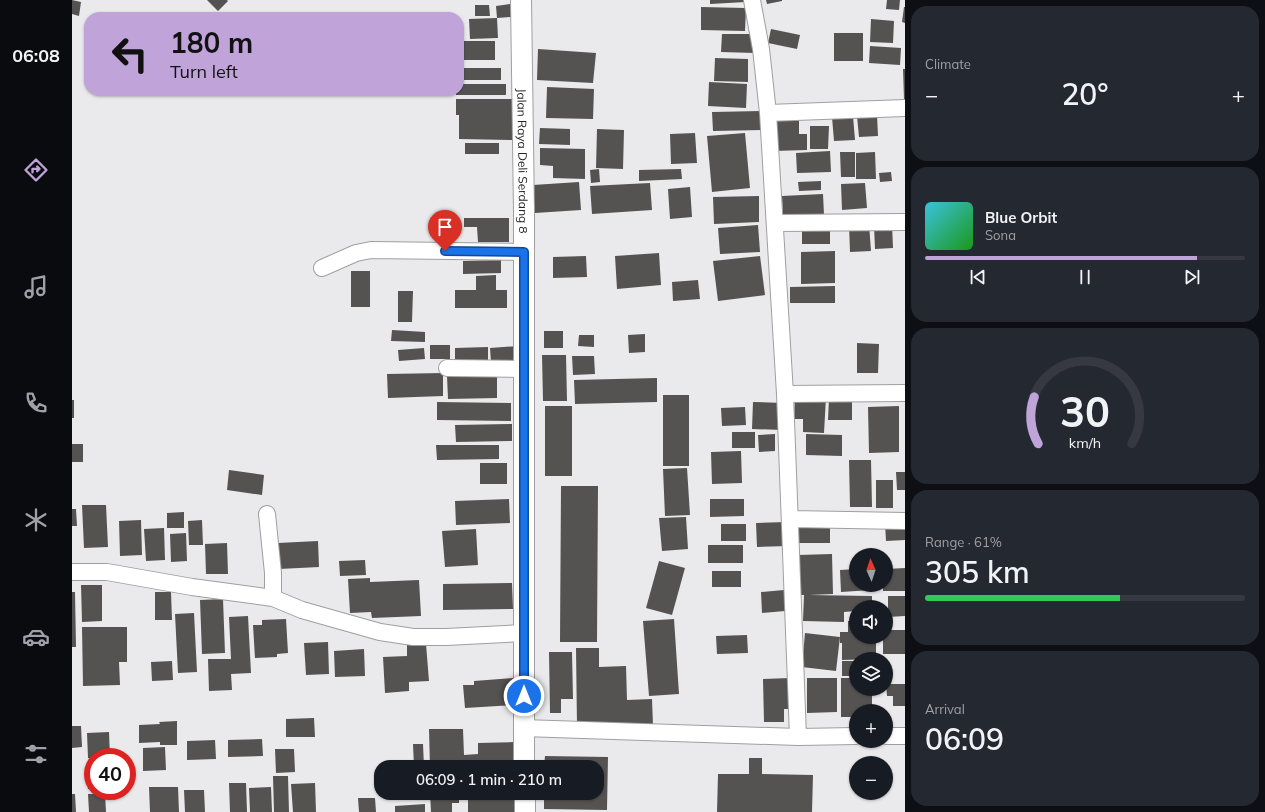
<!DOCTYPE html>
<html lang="en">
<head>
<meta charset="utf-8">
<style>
	:root { --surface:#171b24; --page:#242831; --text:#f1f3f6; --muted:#9ea1a6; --line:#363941; --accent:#bfa3d9 }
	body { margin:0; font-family:Mulish,sans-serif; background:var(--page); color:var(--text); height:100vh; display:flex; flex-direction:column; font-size:15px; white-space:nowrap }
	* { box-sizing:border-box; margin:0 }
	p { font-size:13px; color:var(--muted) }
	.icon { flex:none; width:22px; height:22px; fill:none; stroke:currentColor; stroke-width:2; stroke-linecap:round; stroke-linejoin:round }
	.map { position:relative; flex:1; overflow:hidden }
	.drawer { display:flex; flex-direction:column; gap:6px; padding:6px; background:#0d0f14; width:360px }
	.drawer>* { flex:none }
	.banner { position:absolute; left:12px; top:12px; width:380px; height:84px; border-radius:16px; box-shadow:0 1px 3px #0004; background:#bfa3d9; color:#111; overflow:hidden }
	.needle { width:26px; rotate:357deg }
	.controls { position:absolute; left:777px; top:548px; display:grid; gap:8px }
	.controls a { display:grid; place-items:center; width:44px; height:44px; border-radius:50%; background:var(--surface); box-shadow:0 1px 3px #0004; font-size:20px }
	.speed { position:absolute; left:12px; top:748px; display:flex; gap:8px; font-size:20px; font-weight:700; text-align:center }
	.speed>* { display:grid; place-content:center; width:52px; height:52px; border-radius:50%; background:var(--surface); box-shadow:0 1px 3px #0004; line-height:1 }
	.speed .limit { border:6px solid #d22; background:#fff; color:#111 }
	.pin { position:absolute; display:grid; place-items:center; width:34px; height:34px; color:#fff; margin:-41px -17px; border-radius:50% 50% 50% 0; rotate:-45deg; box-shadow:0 0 4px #0007 }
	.pin .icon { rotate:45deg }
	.me { position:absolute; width:44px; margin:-22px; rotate:0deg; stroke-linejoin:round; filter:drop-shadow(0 0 3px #0008) }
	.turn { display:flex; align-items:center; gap:14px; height:84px; padding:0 20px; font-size:18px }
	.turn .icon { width:52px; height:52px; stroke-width:2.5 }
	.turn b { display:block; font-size:28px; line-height:34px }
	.big { font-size:30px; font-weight:600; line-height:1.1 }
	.drawer .card { flex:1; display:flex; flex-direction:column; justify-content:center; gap:6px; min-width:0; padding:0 14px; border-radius:16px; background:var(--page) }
	.drawer .dial { align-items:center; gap:0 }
	.dial svg { height:104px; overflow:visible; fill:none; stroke:var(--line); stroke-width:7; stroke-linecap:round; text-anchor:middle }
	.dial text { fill:var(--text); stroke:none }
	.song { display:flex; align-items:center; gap:12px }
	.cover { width:48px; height:48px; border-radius:6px; background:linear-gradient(135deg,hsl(190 70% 55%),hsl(120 70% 35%)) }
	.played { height:4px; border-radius:2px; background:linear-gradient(90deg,var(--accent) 85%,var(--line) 85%) }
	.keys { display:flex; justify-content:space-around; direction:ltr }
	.heat { display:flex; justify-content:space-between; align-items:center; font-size:22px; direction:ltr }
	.charge { height:6px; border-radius:3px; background:linear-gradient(90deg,#34c759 61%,var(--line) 0) }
	.trip { position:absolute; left:302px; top:760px; width:230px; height:40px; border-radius:16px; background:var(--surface); box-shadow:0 1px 3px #0004; font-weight:600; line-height:40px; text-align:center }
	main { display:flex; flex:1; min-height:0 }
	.tab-bar { display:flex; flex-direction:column; width:72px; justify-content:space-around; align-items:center; background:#090b0e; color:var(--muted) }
	.tab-bar .icon { width:28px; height:28px }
	.tab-bar .current { color:var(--accent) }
	.tab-bar b { font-size:18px; color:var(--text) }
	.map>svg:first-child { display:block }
</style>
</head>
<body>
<main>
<nav class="tab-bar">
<b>06:08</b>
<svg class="icon current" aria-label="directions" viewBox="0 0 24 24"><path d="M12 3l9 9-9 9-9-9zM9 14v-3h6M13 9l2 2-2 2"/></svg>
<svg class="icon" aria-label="music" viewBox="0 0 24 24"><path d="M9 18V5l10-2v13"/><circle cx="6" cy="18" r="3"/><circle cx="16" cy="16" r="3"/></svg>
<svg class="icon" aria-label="phone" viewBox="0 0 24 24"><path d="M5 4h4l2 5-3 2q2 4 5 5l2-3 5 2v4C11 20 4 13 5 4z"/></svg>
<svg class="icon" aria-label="climate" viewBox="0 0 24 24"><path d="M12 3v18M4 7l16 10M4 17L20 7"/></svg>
<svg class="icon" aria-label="car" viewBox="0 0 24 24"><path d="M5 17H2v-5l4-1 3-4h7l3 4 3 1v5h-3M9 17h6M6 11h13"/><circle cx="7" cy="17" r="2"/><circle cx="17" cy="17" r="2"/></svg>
<svg class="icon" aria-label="filters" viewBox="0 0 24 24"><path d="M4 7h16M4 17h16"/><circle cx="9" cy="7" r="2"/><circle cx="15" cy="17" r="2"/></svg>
</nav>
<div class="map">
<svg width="833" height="812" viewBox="0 0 833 812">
	<rect width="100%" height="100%" fill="#eaeaec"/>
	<path fill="#545351" d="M0 0 9 2 7 16 0 14Z
		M135 0H155L156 1 146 11Z
		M638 0H674V2L638 4Z
		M694 0H710V1L695 4Z
		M815 0H828L827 10 814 9Z
		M438 4 439 17 425 18 426 38 398 39 397 19 425 18 424 6Z
		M403 5H417L418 16H403Z
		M629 7 674 8 673 31 629 30Z
		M832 7H833V23L830 22Z
		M39 13 40 17H29Z
		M799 19 822 21 821 43 798 42Z
		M699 29 728 35 725 49 696 43Z
		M762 33H791V61H762Z
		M650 34H683V53L649 52Z
		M388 41H423V60H389Z
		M798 46 829 48 828 65 797 63Z
		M466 49 524 53 521 83 465 80Z
		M643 58 676 59V82L642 81Z
		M387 68H429V80H387Z
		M831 69H833V100H832Z
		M637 82 675 84 674 108 636 106Z
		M387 84H434V95H384V91H387Z
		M475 87 522 89 521 119 474 118Z
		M40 91H62V95L40 96Z
		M384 99H441V140L387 139V115H384Z
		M689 111 690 130 641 131 640 112Z
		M805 115 806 136 787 137 785 116Z
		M781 116 783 140 762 141 760 117Z
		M701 121H727V134H735V150L701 151Z
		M738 126H757L756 149H738Z
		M468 128 498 129V145L467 144Z
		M525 129 552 130 551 169 524 168Z
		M623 133 625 163 599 164 598 134Z
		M673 133 678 188 640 192 635 136Z
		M393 143H427V154H393Z
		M468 148 513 149V179L481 178V166L468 165Z
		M758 151 759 172 725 173 724 153Z
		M768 152H783V177H769Z
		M803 152 804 179H784V153Z
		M527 169 528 182 519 183 518 170Z
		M609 169 610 179 567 181V170Z
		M819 172 820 181 808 182 807 173Z
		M749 181V190L727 191 726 182Z
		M507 182 509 210 463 213 461 185Z
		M578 183 580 210 520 214 518 186Z
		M793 183 795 208 770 210 769 184Z
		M618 187 620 217 598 219 596 189Z
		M751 194 752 215 711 217 710 196Z
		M687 196V222L642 224 641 197Z
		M392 218H437V242H406L405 227H392Z
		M730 223H758V244H730Z
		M777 224H797L799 251 778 252Z
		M820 224 821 248 803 249 802 225Z
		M686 225 688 252 648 254 646 228Z
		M763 251V283L729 284V252Z
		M587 253 589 285 545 289 543 256Z
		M514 256 515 277 481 278V257Z
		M688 256 693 295 646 301 641 261Z
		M429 260V273L391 274V261Z
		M279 271H298V307H279Z
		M424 275V290H435V308H383V290H404V276Z
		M626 280 628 299 601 301 600 282Z
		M763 286V303H718V287Z
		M326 291H341L340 322H326Z
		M320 330 353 332V342L319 341Z
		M472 331H491V348H472Z
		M573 334V352L557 353 556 335Z
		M507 335H522V347L506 346Z
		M785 343 807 344 806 373H785Z
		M358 345H378V359H358Z
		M447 346 448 360 419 362 418 348Z
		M416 347V362H383V348Z
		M352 348 353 359 327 361 326 350Z
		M470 355H494L495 401H471Z
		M500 356H522L523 374 501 375Z
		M371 373V396L316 398 315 374Z
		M425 375V398L376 399 375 376Z
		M585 378V402L503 404 502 380Z
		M591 395H617V466H591Z
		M723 395 754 397 752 433 731 432V419H722Z
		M757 398 780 399V420H756Z
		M0 400H2V418H0Z
		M365 402 439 403V421L365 420Z
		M681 402 712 403 711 430 680 429Z
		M473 406H500V476H473Z
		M827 406V452L797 453 796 407Z
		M673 407 674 425 650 426 649 408Z
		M440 424V441L384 442 383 425Z
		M660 432H683V448H660Z
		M703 434V451L687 452 686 435Z
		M734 434 770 435V456L734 455Z
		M0 444H11V462H0Z
		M364 445H427V459L365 460Z
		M669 451 670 483 640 484 639 452Z
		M777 460H799L800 507H778Z
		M408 463H435V484H408Z
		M615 468 618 515 593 516 591 469Z
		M157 470 192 475 190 495 155 490Z
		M824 472H833V490H825Z
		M804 480H821V508H804Z
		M489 486H526L525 642H488Z
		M437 499 438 523 384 525 383 501Z
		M638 499H672V516L638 517Z
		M10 505H34L36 547 12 548Z
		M0 509H4L5 526H0Z
		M112 512V528H95V513Z
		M614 517 616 549 590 551 587 518Z
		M69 520 70 555 48 556 47 521Z
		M130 520 131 545H117L116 521Z
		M727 520 758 521V543H726Z
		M715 522 716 546 685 547 684 523Z
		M833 522V540L814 541 813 523Z
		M649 524H674V541H649Z
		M92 528 93 560 74 561 72 529Z
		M404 529 406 565 373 567 370 531Z
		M114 533 115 561 99 562 98 534Z
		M246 541 247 567 207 569 206 543Z
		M155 543 156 574H134L133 544Z
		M636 545H671V563H636Z
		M760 554 761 594 737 595 800 596V607H784V611L772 612V622L731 621 732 595H728L726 555Z
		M293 560 294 575 268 576 267 561Z
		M587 561 613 568 600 615 574 608Z
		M833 568V591H811V585H814V569Z
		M784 569V585H799L800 590 769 592 768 570Z
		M640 571H669V587H640Z
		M298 578V582L347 580 349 616 300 618 299 612 278 613 276 579Z
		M440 583 441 609 371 610V584Z
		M9 585H30V621L10 622Z
		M712 590 713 611 690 613 689 592Z
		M0 592H3L4 647H0Z
		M83 592H99L100 620H83Z
		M816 596H833V616L816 617Z
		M151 599 153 653 130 654 128 600Z
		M122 613 125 672 106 673 103 614Z
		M176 616 179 673 159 674 160 690 137 691 136 659H159L157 617Z
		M214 619 216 653 205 654V657L183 658 181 625H190V620Z
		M602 619 607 694 577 696 571 621Z
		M776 621H784V637H804V659L770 660V643H768V637L764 671 730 667 733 633 768 637V632H776Z
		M10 627H55V662H47L48 685 11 686Z
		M814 630H833V654H811V637H814Z
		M675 635 676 653 645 654 644 636Z
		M256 642 257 674 234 675 232 643Z
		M354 644 357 681 337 682V691L313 693 311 657 335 656V645Z
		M504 648H527V667L554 666 555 700 580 699 581 726 505 727Z
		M292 649 293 676 263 677 262 651Z
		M477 652H500L501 699H489V713H478Z
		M100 661 101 680 80 681 79 662Z
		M770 661H784V676H770Z
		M441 678 443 705 393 708 391 685H402V681Z
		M718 678V709H712V722H692L691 679Z
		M735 678H765V712L735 713Z
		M769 678H784V689H800V711H784V721H782V717H769Z
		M814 684H833V706H821V696H815Z
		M242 718 243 737H214V719Z
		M105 721V745H88V742L67 743V725L88 724 87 722Z
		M0 726H9L10 747 0 748Z
		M357 729H391L392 755 406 754V743L443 742V767H358Z
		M37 732 38 757H21V758H16L15 733Z
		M190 739 191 756 156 757V740Z
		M143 740 144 759 115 760V741Z
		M341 744H351L352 767H342Z
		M93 747 94 770 71 771V748Z
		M203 749H222L223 772 204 773Z
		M473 756 536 757 535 810 472 809V793H525V767H472Z
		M677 758H690V774L741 775 740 812H645L646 774H677Z
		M15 763H21V789H16Z
		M201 776H216L217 812H202Z
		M157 783H174L175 812H158Z
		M243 783 244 812H221L219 784Z
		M77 787H106L107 812H78Z
		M199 787 200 812H178L177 788Z
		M112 790H132L133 812H113Z
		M358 793H444V812H396V798H387V803H380V812H359Z
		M0 794H3L4 812H0Z
		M16 794H33L34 812H17Z
		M286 798H303L304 812H287Z
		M353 804V812H323V806Z"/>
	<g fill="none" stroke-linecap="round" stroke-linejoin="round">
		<g stroke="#9f9fa1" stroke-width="18">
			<path id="minor" d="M680 0 689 49 696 113 713 394 726 737
				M696 113 833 108
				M703 223 833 222
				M250 268 284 253 299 250 452 252
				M375 368 451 369
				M713 394 833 393
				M195 514 201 573V598
				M718 519 833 521
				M0 572H35L120 587 201 598 230 610 308 632 341 637H374L452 633
				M451 728 726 737 784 736
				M814 736H833"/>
		</g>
		<g stroke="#9f9fa1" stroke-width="22">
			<g id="tertiary">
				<path id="s1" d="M449 0 452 212V767"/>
				<path d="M453 793V812"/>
			</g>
		</g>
		<use href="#minor" stroke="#fff" stroke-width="16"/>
		<use href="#tertiary" stroke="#fff" stroke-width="20"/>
	</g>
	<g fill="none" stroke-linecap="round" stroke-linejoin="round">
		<g stroke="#114b97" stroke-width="10">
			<path id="route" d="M373 251 452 252V696"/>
		</g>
		<use href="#route" stroke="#1a73e8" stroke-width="7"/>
	</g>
	<g text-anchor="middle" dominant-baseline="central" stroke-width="4" stroke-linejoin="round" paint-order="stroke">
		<g font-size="12" fill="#252526" stroke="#eaeaec">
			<text stroke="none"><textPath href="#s1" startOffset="161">Jalan Raya Deli Serdang 8</textPath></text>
		</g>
	</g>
</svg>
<div class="controls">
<a><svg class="needle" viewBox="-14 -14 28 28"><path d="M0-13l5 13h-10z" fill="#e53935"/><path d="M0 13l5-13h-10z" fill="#9ea1a6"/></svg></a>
<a><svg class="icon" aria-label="sound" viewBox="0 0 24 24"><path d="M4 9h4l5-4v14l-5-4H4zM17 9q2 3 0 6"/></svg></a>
<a><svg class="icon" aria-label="layers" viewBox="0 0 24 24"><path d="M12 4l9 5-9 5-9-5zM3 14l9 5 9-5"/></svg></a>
<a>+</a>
<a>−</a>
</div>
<div class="speed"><div class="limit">40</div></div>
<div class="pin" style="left:373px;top:251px;background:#d93025"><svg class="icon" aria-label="arrive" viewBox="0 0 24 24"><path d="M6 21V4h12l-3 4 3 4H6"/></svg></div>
<svg class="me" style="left:452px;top:696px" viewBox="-20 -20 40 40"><circle r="17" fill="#1a73e8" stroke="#fff" stroke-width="3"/><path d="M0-11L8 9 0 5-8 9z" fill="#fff"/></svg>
<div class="trip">06:09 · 1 min · 210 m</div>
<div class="banner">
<div class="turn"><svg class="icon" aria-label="left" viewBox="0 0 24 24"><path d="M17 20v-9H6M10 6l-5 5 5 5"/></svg><div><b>180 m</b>Turn left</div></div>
</div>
</div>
<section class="drawer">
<div class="card"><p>Climate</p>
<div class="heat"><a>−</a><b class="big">20°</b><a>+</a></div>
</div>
<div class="card">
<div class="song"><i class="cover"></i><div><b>Blue Orbit</b><p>Sona</p></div></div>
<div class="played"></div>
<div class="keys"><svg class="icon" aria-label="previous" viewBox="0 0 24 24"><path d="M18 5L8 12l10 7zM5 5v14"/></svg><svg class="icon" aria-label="pause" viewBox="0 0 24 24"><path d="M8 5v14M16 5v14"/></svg><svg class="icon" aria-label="next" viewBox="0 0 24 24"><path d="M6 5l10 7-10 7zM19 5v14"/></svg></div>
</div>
<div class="card dial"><svg viewBox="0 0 100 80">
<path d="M14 69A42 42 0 1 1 86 69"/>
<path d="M14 69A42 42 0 0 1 11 33" stroke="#bfa3d9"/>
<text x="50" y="56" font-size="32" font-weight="700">30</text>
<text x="50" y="72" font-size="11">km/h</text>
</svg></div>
<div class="card"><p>Range · 61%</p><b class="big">305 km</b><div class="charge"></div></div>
<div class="card"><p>Arrival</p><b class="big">06:09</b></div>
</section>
</main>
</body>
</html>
